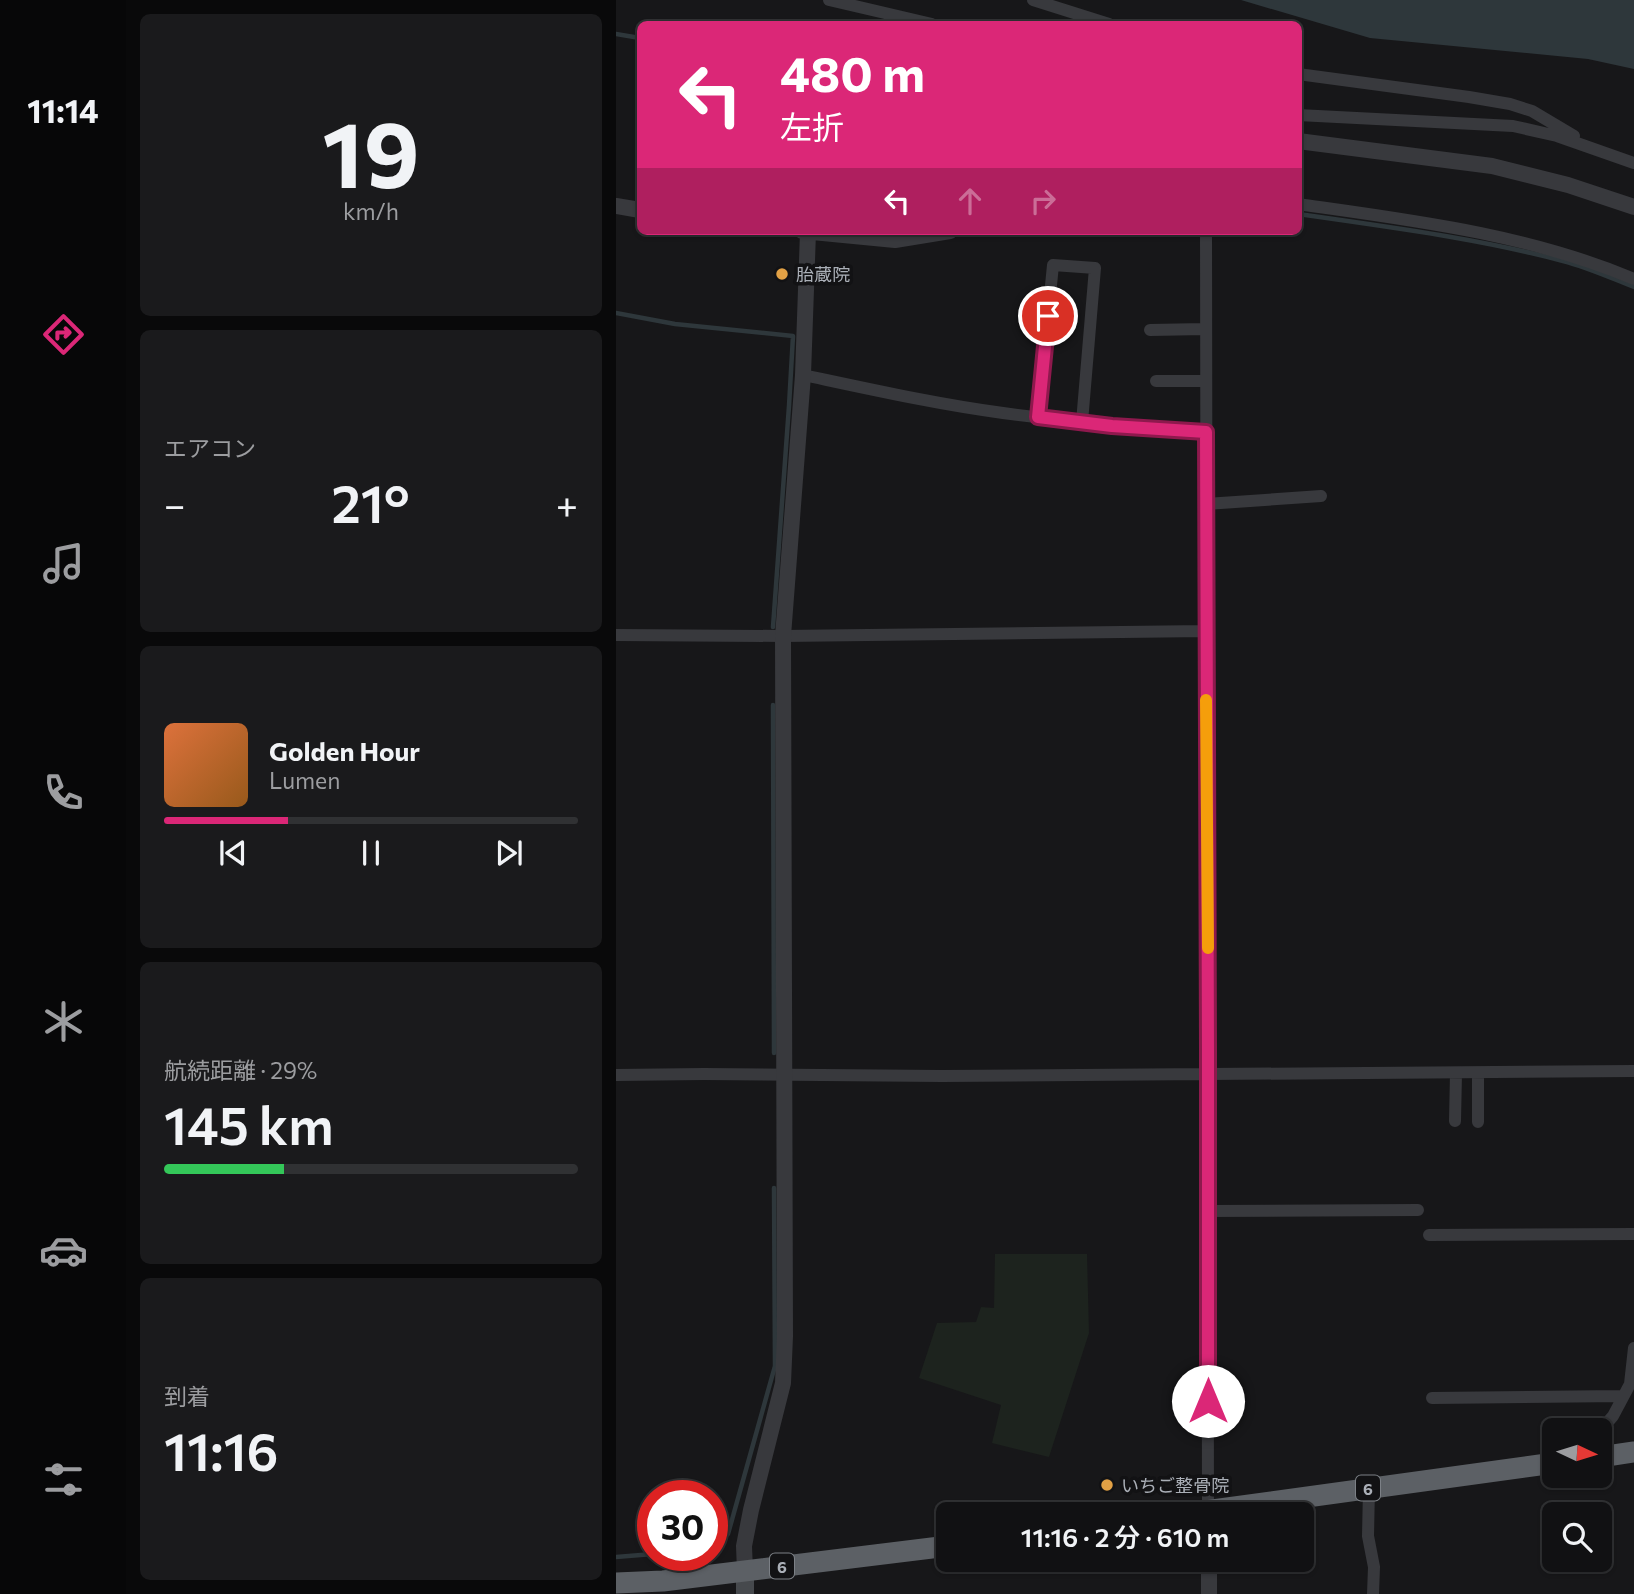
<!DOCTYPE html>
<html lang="ja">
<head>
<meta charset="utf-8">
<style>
	:root { --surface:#111113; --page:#1a1a1c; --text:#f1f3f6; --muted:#9c9da0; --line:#303133; --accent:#db2777 }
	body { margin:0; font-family:Commissioner,"Noto Sans JP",sans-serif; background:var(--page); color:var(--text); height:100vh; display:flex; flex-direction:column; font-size:26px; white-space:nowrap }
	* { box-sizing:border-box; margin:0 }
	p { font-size:23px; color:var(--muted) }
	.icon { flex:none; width:38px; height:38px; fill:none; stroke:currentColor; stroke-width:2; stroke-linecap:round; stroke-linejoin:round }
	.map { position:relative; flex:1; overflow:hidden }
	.sheet { display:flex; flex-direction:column; gap:14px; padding:14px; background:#09090a; width:490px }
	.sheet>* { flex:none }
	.banner { position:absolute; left:21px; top:21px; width:665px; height:214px; border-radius:10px; box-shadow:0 2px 5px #0004,0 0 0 2px var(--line); background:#db2777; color:#fff; overflow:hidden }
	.needle { width:46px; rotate:94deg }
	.tools { position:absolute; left:926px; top:1418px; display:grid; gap:14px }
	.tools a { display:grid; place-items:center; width:70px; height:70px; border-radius:10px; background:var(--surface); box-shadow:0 2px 5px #0004,0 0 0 2px var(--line); font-size:35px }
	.speed { position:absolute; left:21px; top:1480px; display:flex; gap:14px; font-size:35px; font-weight:700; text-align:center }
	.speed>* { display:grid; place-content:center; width:91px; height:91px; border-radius:50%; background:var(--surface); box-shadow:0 2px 5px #0004,0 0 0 2px var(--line); line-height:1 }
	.speed .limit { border:10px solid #d22; background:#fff; color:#111 }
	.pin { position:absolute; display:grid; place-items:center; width:60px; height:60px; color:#fff; margin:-30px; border:4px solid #fff; border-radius:50%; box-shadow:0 2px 7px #0007 }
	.me { position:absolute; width:77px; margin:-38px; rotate:0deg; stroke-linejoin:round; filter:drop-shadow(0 0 5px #0008) }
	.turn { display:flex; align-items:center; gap:24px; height:147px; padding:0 28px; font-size:32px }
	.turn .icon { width:91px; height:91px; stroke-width:2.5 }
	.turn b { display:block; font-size:49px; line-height:60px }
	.lanes { display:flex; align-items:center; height:66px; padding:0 28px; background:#0003; justify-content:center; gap:35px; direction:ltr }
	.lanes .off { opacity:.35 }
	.big { font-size:52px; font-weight:600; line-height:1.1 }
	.sheet .tile { flex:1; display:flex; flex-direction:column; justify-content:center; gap:10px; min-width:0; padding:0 24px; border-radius:10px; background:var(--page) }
	.sheet .dial { align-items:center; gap:0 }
	.dial b { font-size:91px; line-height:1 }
	.song { display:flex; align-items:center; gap:21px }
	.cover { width:84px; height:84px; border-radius:10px; background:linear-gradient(135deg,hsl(20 70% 55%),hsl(30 70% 35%)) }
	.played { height:7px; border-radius:4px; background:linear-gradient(90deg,var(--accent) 30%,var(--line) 30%) }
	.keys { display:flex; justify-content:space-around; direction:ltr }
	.heat { display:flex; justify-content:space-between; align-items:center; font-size:38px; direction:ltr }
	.charge { height:10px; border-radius:5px; background:linear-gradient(90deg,#34c759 29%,var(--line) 0) }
	.trip { position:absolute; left:320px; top:1502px; width:378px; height:70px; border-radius:10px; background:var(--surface); box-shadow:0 2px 5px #0004,0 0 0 2px var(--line); font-weight:600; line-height:70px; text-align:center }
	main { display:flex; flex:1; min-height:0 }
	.menu { display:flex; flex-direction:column; width:126px; justify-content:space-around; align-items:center; background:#070708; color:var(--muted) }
	.menu .icon { width:49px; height:49px }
	.menu .on { color:var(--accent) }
	.menu b { font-size:32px; color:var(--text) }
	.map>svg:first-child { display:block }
</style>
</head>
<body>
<main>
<nav class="menu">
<b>11:14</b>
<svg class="icon on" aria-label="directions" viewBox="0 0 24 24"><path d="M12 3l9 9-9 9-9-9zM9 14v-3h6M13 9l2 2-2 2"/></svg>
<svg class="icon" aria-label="music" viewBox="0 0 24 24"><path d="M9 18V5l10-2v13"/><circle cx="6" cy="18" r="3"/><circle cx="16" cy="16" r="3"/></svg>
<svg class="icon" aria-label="phone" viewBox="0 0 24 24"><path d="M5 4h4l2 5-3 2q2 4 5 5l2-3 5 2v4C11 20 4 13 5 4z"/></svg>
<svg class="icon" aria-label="climate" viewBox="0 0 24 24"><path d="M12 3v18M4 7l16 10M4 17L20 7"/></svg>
<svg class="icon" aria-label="car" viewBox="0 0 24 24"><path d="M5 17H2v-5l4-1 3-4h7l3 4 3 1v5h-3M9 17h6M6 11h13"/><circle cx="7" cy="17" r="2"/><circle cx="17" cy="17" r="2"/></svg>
<svg class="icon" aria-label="filters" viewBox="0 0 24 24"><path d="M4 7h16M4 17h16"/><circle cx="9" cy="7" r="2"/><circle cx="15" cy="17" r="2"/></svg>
</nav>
<section class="sheet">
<div class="tile dial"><b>19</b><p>km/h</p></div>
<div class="tile"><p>エアコン</p>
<div class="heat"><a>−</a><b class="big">21°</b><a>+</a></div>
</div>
<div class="tile">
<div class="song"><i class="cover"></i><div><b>Golden Hour</b><p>Lumen</p></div></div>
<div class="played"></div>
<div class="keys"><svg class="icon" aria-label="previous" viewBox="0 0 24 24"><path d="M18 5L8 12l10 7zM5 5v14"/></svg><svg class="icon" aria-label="pause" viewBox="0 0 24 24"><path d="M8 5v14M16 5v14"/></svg><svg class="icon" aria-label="next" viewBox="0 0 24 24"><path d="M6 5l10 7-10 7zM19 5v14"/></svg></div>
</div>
<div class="tile"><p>航続距離 · 29%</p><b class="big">145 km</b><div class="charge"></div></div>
<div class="tile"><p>到着</p><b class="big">11:16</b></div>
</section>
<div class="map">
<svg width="1018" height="1594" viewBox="0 0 1018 1594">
	<rect width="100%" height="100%" fill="#171719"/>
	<path fill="#1d231e" d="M379 1254H471L473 1333 433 1457 376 1443 385 1405 303 1378 321 1323 360 1322 365 1307 378 1308Z"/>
	<path fill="#2e373b" d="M625 0H1018V69L972 59 754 38Z"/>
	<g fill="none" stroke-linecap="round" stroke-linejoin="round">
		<path stroke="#2e373b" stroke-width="4.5" d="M0 34 24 38
			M682 214C771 227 861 238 947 261 971 267 995 278 1018 287
			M0 313 59 324 177 336 173 406 157 627
			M157 705 158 1053
			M96 1544 103 1537 112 1534 159 1366 158 1188
			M0 1557 37 1554"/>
		<path stroke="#38393d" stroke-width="12" d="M213 0 316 24
			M417 0 493 24
			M682 74 853 97 894 104 916 111 958 136
			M682 115 897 126 941 136 1018 163
			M682 204C795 220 912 234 1018 279
			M590 231 592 1510
			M534 330 589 329
			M187 375C253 389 320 404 387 413 455 422 522 428 590 432
			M540 381H590
			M422 417 437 265 479 268 466 422
			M590 504 705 496
			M0 635 167 636 590 631
			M862 1073V1122
			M0 1075 88 1074 326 1076 1018 1071
			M839 1121 840 1073
			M591 1211 802 1210
			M813 1235 1018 1234
			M816 1398 1007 1396
			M984 1431 997 1416 1014 1384 1018 1348
			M753 1488 752 1536 758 1567 757 1594"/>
		<path stroke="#38393d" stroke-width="16" d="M682 141 876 166 952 185 1018 207
			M0 206 24 210
			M186 231 279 240 334 231
			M593 1559V1594
			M129 1571 128 1546 135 1510 167 1383 169 1336 167 636 187 375 192 232"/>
		<path stroke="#46494d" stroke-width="18" d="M129 1571V1594"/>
		<path stroke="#5c6065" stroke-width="21" d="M984 1457 1018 1452
			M567 1514 938 1463
			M0 1583 47 1581 332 1546"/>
	</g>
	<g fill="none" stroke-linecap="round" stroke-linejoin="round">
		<g stroke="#8e194d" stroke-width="18">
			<path id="route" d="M432 316 422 417 496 426 590 432 592 1050V1401"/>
		</g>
		<use href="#route" stroke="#db2777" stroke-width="12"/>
		<path stroke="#f59e0b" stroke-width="12" d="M590 700 592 948"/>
	</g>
	<g fill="#e2a145" stroke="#121214" stroke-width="2.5">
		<circle cx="166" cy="274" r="7"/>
		<circle cx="491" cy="1485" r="7"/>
	</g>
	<g text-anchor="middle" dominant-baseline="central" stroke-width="7" stroke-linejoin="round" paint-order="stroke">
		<g fill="#121214" stroke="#7c8086" stroke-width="2">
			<rect x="740" y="1475.5" width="24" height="25" rx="5"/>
			<rect x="154" y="1553.5" width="24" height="25" rx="5"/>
		</g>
		<g font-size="16" font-weight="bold" fill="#aaafb7">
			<text x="752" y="1488">6</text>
			<text x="166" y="1566">6</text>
		</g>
		<g font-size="18" fill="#aaafb7" stroke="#121214" text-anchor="start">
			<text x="180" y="274">胎蔵院</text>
			<text x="505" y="1485">いちご整骨院</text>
		</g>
	</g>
</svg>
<div class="tools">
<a><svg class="needle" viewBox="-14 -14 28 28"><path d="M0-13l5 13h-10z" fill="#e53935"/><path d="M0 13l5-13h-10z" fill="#9c9da0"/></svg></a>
<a><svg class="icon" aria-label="search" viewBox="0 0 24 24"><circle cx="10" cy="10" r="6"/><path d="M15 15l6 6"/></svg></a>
</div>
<div class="speed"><div class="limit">30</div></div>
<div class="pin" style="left:432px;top:316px;background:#d93025"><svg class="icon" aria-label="arrive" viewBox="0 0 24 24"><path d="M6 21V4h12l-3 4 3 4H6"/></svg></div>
<svg class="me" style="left:592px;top:1401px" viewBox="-20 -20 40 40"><circle r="19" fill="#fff"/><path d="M0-13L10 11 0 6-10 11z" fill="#db2777"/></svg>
<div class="trip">11:16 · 2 分 · 610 m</div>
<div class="banner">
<div class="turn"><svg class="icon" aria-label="left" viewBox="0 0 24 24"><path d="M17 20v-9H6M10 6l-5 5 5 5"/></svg><div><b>480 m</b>左折</div></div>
<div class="lanes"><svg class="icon" aria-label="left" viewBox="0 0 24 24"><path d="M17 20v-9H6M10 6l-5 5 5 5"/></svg><svg class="icon off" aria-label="ahead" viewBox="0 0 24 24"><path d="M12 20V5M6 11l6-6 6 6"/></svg><svg class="icon off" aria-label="right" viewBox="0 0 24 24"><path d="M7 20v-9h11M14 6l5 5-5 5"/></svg></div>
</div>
</div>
</main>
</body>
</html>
